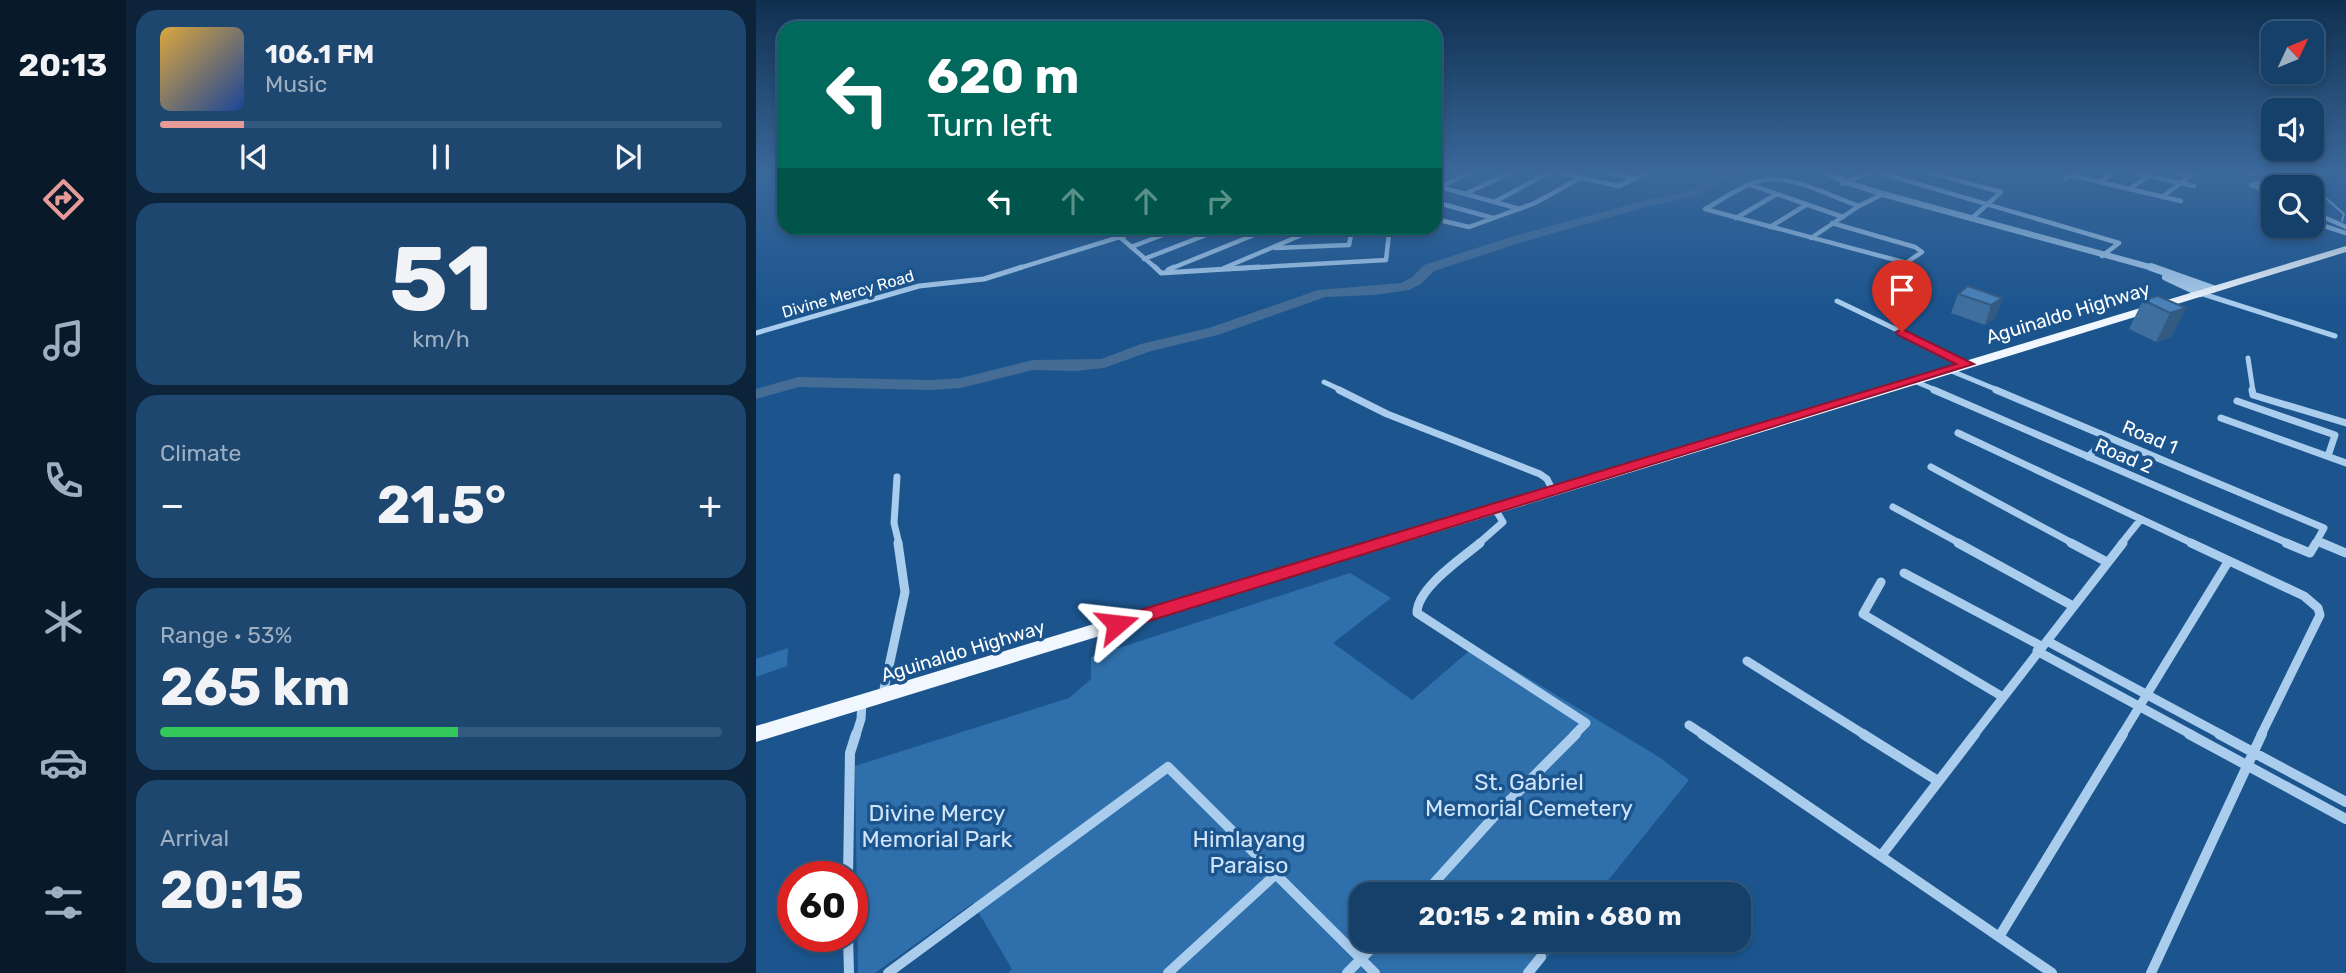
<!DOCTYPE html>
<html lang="en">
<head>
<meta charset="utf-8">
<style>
	:root { --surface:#15406a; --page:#1e4770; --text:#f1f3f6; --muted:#9dafc1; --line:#34597e; --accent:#e69b98 }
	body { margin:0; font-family:Rubik,sans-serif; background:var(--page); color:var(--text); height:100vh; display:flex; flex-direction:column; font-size:26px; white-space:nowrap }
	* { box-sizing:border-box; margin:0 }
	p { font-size:23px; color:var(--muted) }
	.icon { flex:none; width:38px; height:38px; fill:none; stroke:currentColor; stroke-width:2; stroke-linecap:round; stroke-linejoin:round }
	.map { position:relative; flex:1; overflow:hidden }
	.drawer { display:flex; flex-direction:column; gap:10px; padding:10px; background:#0c233a; width:630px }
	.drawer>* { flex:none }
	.hud { position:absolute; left:21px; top:21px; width:665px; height:214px; border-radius:21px; box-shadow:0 4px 10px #0003,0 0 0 2px var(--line); background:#00695c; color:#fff; overflow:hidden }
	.needle { width:46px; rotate:46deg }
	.fabs { position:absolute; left:1505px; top:21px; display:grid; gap:14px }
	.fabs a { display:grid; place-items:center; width:63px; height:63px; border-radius:14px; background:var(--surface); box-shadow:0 4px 10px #0003,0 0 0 2px var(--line); font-size:35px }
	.speed { position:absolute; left:21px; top:861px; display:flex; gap:14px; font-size:35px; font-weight:700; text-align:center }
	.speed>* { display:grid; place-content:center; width:91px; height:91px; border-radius:50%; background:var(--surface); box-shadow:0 4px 10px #0003,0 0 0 2px var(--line); line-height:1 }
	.speed .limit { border:10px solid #d22; background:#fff; color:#111 }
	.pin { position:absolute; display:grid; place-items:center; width:60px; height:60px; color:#fff; margin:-72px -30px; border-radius:50% 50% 50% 0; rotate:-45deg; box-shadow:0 0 7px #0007 }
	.pin .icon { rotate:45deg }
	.me { position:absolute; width:77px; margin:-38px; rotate:73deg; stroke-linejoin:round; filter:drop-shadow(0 0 5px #0008) }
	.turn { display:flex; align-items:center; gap:24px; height:147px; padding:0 35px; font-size:32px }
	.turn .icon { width:91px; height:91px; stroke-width:2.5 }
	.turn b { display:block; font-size:49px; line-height:60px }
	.lanes { display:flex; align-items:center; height:66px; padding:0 35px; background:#0003; justify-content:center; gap:35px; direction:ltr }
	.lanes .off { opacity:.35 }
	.big { font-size:52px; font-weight:700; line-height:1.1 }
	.drawer .card { flex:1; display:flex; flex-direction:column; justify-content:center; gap:10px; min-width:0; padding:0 24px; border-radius:21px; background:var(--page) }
	.drawer .dial { align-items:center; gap:0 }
	.dial b { font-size:91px; line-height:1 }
	.song { display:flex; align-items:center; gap:21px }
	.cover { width:84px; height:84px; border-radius:10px; background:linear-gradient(135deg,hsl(40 70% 55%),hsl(220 70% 35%)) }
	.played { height:7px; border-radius:4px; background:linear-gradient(90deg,var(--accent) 15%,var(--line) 15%) }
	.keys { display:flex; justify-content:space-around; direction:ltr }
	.heat { display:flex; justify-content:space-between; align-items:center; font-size:38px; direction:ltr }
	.charge { height:10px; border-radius:5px; background:linear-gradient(90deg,#34c759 53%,var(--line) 0) }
	.trip { position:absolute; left:593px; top:882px; width:402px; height:70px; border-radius:21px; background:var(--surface); box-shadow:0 4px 10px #0003,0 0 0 2px var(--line); font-weight:700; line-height:70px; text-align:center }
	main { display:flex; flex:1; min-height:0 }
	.menu { display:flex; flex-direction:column; width:126px; justify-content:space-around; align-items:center; background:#081a2a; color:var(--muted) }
	.menu .icon { width:49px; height:49px }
	.menu .active { color:var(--accent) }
	.menu b { font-size:32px; color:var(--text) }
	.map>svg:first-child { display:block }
</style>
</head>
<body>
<main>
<nav class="menu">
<b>20:13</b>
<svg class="icon active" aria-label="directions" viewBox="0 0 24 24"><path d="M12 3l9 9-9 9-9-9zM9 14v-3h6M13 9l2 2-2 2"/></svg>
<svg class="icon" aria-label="music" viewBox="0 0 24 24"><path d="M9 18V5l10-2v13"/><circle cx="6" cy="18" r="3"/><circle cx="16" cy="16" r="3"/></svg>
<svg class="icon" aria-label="phone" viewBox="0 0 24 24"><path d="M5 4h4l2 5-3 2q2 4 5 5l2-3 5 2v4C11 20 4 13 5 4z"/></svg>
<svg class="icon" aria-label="climate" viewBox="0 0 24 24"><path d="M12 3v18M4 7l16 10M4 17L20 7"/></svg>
<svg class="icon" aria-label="car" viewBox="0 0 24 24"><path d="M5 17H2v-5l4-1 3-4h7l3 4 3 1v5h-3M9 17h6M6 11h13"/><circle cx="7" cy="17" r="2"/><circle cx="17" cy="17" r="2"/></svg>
<svg class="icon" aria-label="filters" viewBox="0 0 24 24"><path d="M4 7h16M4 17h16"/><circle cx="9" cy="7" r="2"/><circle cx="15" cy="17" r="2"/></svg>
</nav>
<section class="drawer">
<div class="card">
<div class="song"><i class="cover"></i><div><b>106.1 FM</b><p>Music</p></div></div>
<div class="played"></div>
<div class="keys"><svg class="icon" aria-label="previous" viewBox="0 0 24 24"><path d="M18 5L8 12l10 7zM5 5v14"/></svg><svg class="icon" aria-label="pause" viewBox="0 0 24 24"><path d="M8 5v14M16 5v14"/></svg><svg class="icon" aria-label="next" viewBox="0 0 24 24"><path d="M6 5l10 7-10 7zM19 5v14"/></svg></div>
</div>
<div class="card dial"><b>51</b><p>km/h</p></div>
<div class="card"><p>Climate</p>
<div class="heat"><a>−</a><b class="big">21.5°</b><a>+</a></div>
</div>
<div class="card"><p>Range · 53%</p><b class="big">265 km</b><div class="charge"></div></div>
<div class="card"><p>Arrival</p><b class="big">20:15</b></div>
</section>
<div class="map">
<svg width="1590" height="973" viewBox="0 0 1590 973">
	<rect width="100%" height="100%" fill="#1c558e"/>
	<path fill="#2f70ac" d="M594 573 635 598 577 643 656 700 719 646 903 757 933 780 841 894H606V940H805L779 973H252L256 969 217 903 119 973H102L99 766 313 698 335 679V657Z
		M32 648 31 666 0 677V659Z"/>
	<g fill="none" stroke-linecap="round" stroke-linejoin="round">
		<path stroke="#9dc8ef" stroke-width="2" d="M1548 170 1547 178 1588 214 1586 221"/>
		<path fill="#446c95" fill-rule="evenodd" d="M977 170H1011L975 177 944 195 897 205 766 242 678 271 665 284 653 290 618 295 569 297 462 335 395 351 348 368 319 371 277 370 205 388 174 390 43 387 0 399V389L42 377 174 380 205 378 277 360 345 359 385 344 453 328 562 290 645 283 655 278 668 265 758 236 891 200 936 190 956 177Z"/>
		<path stroke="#aacded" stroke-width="4.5" d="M26 170 28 173
			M791 170 863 186 896 170
			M845 170 878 179
			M1164 170 1245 192 1215 219
			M1366 170 1438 186
			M1408 170 1433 176
			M1482 170 1500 174
			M1118 171 1363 243 1346 256
			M679 172 683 170
			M1314 175 1425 201
			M1309 179 1321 170
			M1344 182 1359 170
			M1502 183 1517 189 1508 190 1495 185Z
			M1086 184 1119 170
			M995 185 1087 217
			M684 187 764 209
			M679 189 720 170
			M1374 189 1392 176
			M711 193 760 170
			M1406 197 1442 170
			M740 201 796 171
			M679 202 737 218
			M1103 206C1073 196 1035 173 1003 181 984 186 966 200 949 209L1151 263
			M1556 212 1590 227
			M980 218 1021 194
			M679 219 713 227 779 203 824 178
			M1556 222 1590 233
			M1076 223 1159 247 1166 252 1141 269
			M1014 227 1050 205
			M365 238 401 269
			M1055 238 1103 206 1127 194
			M375 247 425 228
			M519 248 593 245 596 229
			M388 259 468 228
			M468 268 562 228
			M260 269 393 228
			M414 269 515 228
			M472 269 630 260 633 234 585 228"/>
		<path stroke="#aacded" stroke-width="5" d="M399 267 405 273 503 267
			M412 270 418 267
			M1140 270 1144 267
			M1444 293 1579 336
			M1081 301 1212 364
			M0 333 163 286 228 279 266 267
			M1492 358 1497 391
			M1193 370 1244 391
			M1158 381 1182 391
			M568 382 587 391"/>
		<path stroke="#aacded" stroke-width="7" d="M583 390 631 414 784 474 791 479 797 491
			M1178 390 1534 544
			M1240 390 1568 528 1559 544
			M1496 390 1497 395 1590 423
			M1481 401 1579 435 1572 456
			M1465 418 1590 463
			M1202 433 1438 544
			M1332 457 1352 437
			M1175 467 1318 544
			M141 477 138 523 143 544
			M1137 507 1205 544
			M1562 541 1570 544
			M722 544 747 522 739 509
			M1365 544 1385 519"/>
		<path stroke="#aacded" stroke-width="9" d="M724 543C705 559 661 588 661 613L830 723 818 735
			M1202 543 1317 606
			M1315 543 1351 562
			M1435 543 1548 596 1562 608 1564 615 1505 735
			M1530 543 1554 553 1560 543
			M1566 543 1590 553
			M1148 573 1285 646
			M1125 582 1107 614 1247 697
			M1291 641 1466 735
			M1281 651 1436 735
			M991 661 1109 735
			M127 694 149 592 142 543
			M933 725 948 735
			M100 735 105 719 106 702
			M1218 735 1367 543
			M1366 735 1472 562"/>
		<path stroke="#aacded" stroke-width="10" d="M946 734 1296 973
			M1107 734 1182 781
			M1433 734 1590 819
			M1463 734 1590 802
			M1125 856 1219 734
			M92 877 94 753 100 734
			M668 894 744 810 820 734
			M92 936 93 973
			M1243 937 1367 734
			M132 973 412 767 619 973
			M412 973 520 874
			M591 973 624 940
			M772 973 785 957
			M1395 973 1506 734"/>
		<path stroke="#aacded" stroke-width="6" d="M1065 170 1090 182 1127 194 1401 269"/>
		<path stroke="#aacded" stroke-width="8" d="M1395 267 1457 289
			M1410 277 1444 293"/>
		<path fill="#f1f7ff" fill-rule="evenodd" d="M1590 246V252L0 742V726Z"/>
	</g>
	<path fill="#3f6f9e" d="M1202 294 1246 298 1239 318 1229 325 1195 313Z
		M1387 300 1430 308 1415 337 1400 342 1373 329Z"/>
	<path fill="#335a81" d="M1246 298 1239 318 1229 325 1235 305Z
		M1430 308 1415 337 1400 342 1414 313Z"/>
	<path fill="#4981b8" stroke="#335a81" stroke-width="2" d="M1212 286 1246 298 1235 305 1202 294Z
		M1402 296 1430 308 1414 313 1387 300Z"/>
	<linearGradient id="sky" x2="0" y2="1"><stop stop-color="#0f2f4e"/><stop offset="0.56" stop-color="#3a689b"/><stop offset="1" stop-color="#3a689b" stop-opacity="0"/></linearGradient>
	<rect width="1590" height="306" fill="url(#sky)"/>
	<path fill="#e11d48" stroke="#92132f" stroke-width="2" d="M1146 329 1218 364 361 631 354 629 351 624 354 619 361 617 1200 364 1142 335 1140 332Z"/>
	<g text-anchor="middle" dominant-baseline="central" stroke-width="7" stroke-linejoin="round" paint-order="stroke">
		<g font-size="16" fill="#fff" stroke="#1c558e">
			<text transform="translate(92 294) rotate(-16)">Divine Mercy Road</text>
		</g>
		<g font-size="19" fill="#fff" stroke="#1c558e">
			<text transform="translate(1312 313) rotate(-17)">Aguinaldo Highway</text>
			<text transform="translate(1394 437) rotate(23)">Road 1</text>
			<text transform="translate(1368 456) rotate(23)">Road 2</text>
			<text transform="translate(207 651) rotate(-17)">Aguinaldo Highway</text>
		</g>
		<g font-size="23" fill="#d0e5fa" stroke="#1c558e">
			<text x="773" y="782">St. Gabriel<tspan x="773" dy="26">Memorial Cemetery</tspan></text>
			<text x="181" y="813">Divine Mercy<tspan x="181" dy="26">Memorial Park</tspan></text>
			<text x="493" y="839">Himlayang<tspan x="493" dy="26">Paraiso</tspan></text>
		</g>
	</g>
</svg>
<div class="fabs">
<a><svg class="needle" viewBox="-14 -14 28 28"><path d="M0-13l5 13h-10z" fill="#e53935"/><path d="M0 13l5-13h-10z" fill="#9dafc1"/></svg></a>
<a><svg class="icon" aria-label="sound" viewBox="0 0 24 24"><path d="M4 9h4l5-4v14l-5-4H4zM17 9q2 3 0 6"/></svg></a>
<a><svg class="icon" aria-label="search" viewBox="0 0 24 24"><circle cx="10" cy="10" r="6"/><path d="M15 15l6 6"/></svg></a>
</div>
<div class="speed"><div class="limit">60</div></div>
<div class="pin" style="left:1146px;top:332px;background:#d93025"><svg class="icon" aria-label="arrive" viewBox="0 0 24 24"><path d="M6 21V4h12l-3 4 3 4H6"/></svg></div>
<svg class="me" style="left:361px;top:624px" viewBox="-20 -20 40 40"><path d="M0-17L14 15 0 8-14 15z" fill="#e11d48" stroke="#fff" stroke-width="4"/></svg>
<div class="trip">20:15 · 2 min · 680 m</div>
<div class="hud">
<div class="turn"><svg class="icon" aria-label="left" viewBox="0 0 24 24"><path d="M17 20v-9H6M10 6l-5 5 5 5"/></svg><div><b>620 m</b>Turn left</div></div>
<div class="lanes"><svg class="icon" aria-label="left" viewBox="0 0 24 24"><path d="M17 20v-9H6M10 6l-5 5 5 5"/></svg><svg class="icon off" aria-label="ahead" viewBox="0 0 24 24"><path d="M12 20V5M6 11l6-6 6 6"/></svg><svg class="icon off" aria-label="ahead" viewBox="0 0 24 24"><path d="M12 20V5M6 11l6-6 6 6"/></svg><svg class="icon off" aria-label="right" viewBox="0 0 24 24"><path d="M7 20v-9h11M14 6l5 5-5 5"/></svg></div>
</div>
</div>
</main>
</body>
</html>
